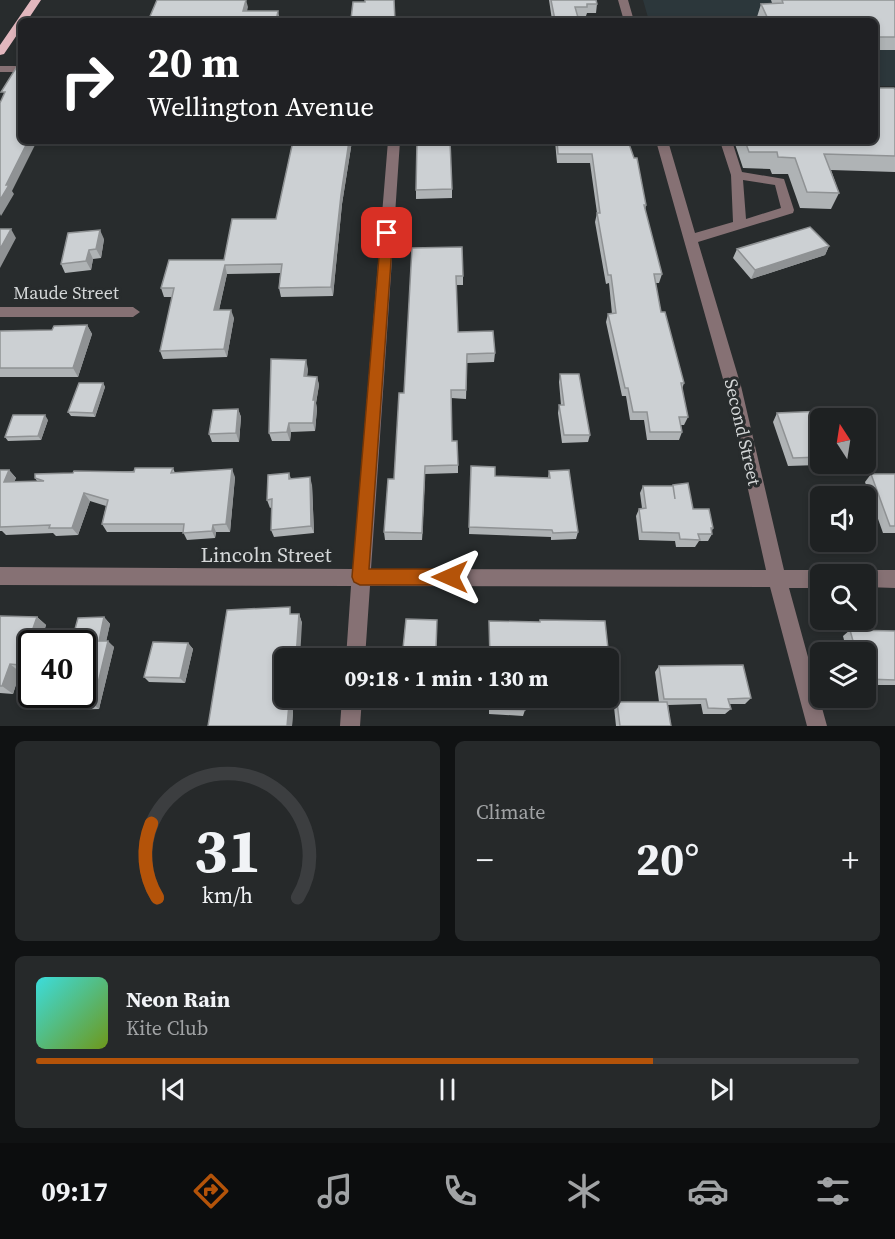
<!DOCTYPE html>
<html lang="en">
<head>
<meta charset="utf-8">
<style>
	:root { --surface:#1e2122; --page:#26292a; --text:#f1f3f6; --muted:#a1a3a5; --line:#3c3e40; --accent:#b45309 }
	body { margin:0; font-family:"Source Serif 4",serif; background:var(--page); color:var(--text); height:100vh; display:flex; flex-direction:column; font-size:22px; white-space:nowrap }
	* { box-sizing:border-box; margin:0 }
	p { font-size:20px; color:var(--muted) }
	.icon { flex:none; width:33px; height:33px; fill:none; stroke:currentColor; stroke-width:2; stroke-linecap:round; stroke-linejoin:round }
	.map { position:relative; height:726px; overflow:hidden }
	.panel { display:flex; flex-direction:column; gap:15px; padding:15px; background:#101213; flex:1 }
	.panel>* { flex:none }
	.hud { position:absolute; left:18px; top:18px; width:860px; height:126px; border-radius:9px; box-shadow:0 3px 9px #0003,0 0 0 2px var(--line); background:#202124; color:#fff; overflow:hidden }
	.needle { width:39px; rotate:348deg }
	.fabs { position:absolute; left:810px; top:408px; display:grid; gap:12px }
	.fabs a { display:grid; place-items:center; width:66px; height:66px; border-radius:9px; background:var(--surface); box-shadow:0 3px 9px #0003,0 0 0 2px var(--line); font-size:30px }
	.speed { position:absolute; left:18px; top:630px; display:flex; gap:12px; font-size:30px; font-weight:700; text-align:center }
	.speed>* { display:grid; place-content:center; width:78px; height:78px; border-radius:50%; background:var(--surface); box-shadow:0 3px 9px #0003,0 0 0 2px var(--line); line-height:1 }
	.speed .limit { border:3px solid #111; border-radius:9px; background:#fff; color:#111 }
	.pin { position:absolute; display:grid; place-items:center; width:51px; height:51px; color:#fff; margin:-26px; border-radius:12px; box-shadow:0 3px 9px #0006 }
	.me { position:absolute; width:66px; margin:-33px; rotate:270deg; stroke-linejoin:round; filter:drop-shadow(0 0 4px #0008) }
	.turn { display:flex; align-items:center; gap:21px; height:126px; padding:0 30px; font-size:27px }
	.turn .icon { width:78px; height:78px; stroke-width:2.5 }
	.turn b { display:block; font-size:42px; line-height:51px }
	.big { font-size:45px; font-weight:700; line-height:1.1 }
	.panel .tile { flex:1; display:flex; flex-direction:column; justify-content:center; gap:9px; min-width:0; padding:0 21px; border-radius:9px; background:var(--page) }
	.panel .dial { align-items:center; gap:0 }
	.dial svg { height:156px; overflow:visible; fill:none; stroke:var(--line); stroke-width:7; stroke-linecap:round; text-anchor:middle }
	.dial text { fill:var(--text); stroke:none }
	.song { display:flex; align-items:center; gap:18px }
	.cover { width:72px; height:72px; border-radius:9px; background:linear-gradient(135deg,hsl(180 70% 55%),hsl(80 70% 35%)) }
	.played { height:6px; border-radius:3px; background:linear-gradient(90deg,var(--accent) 75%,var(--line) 75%) }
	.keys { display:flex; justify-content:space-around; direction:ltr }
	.heat { display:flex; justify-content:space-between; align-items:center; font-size:33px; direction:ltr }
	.panel .tiles { flex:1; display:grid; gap:15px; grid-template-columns:1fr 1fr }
	.tile:last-child { grid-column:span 2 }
	.trip { position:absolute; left:274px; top:648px; width:345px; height:60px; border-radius:9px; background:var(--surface); box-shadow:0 3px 9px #0003,0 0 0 2px var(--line); font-weight:700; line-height:60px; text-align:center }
	.menu { display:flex; height:96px; justify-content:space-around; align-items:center; background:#0c0d0e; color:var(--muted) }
	.menu .icon { width:42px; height:42px }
	.menu .active { color:var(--accent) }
	.menu b { font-size:27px; color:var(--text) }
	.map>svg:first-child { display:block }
</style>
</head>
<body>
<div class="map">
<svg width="895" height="726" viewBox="0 0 895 726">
	<rect width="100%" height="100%" fill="#282c2d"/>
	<path fill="#2c373b" d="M643 0H895V86H875L874 21H649Z"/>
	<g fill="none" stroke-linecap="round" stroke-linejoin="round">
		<path fill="#867174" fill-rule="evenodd" d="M618 0H628L634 21H624Z
			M0 66H21V72H0Z
			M388 141H400L371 569 766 570 725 386 656 141H668L695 233 733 222 731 175 720 141H732L742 172 784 179 794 210 793 213 698 242 741 386 784 570H820L827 574H820V588H789L827 726H807L770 587 370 586 365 658H346L351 586 0 585V567L353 569ZM743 180 775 185 781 208 746 219Z
			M0 307H133L140 312 133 317H0Z
			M866 570H895V588L866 587V574H859Z
			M342 698H362L360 726H340Z"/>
		<path fill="#e2b7be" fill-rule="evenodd" d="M31 0H41L27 21H21V29L4 54 0 55V45Z"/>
	</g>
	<path fill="#afb3b5" d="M549 0H596L597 4 596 13H587L586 16H578L552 20Z
		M771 0H895V50H874V21H759L757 17 761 4 772 3Z
		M895 90V172L831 170 839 193 831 209 800 208 788 174H772L770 169 743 168 735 144 737 141H874Z
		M251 141H352L342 204 333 296 281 297 279 288 280 273 227 274 219 310 234 318 227 357 163 359 160 351 172 297H164L161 288 224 260 276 219 292 145H252Z
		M555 141H628L646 205 645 210 662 274 659 283H655L661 312 684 383 682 389 688 417 684 425H681L682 432 679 440H647L644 420H630L626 396H622L606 322 608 314H612L609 283 606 284 595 222 597 213 590 163H557Z
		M452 189V198L416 199V190Z
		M104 239 101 258 93 259 91 270 65 273 61 264Z
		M829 246 825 255 751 279 733 258 737 249Z
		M412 248 463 276V285H456L458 332 495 353 494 362 467 363 466 399 451 398 452 441 458 465V473L425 474 422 540H385L384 532 394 479 404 393Z
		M87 325 92 334 78 377H0V331L52 330Z
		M308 369 307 376 317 377 319 385 316 403 317 409 315 431 291 432 290 441H272L269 433Z
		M560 374 590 435 588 442 562 443 558 413 559 405H561L559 382Z
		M103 383 105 387 95 417 71 416 68 412Z
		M238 409 241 417 239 442H212L209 434Z
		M777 413 826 414 820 418V464H849L788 466 773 422Z
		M48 420 41 440 8 441 5 437Z
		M471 466 495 476 548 478 549 471 578 532 576 539 551 540V537L469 534Z
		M173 468 175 473 235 477 230 532H216L215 538 187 540 183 532H107L102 524 106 506 90 501 78 535 56 536 53 533 6 535 2 531H0V470H9L16 478 14 481H37L35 478Z
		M289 473 291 479 312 485 314 533 274 537 271 530 272 507 270 508 267 500Z
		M871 474H895V533H883L865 482Z
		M643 486 693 509 713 528 712 531V534L708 541H699L695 547H676L675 541 639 540 636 516 639 509 642 508 640 493Z
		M299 614 302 623 285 658V673L281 704H289L293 711 292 726H208Z
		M0 616 37 617 46 625 40 644H32V666L29 672H20L13 694 0 693Z
		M104 617 110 624 106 641 114 647 99 709 67 710 60 705Z
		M850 630 895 631V685H866V652H847L843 636Z
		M188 643 193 649 185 683 149 682 144 677Z
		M609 660 613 697 610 703 524 699 525 710 523 716 489 714V698H609Z
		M659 666 751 698 745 704H729L731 709 725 714H703L701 704 668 705 671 726H616L614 707 617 702H659L655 672Z
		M410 698H446V704L411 702Z"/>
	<path fill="#8f9294" d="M246 0 248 7 245 20 243 11Z
		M278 11 280 20V21H276Z
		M28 141H37L12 191 14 194 1 216 0 214V200L6 185Z
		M349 141H352L342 204 333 296 331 287 341 195Z
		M11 229 16 238 0 268V249Z
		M100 230 104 239 101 258 96 249Z
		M829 246 825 255 751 279 755 270Z
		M89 250 93 259 91 270 86 261Z
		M225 265 227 274 217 319 214 310Z
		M231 310 234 318 227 357 224 349Z
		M87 325 92 334 78 377 73 368Z
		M306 360 308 369 306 385 304 376Z
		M317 377 319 385 316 403 317 409 315 431 313 423V400Z
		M103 383 105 387 95 417 93 413Z
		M238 409 241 417 239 442 236 433Z
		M45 415 48 420 41 440 38 436Z
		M289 423 291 432 290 441 287 432Z
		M425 466V474L422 540V533Z
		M232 469 235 477 230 532 226 524Z
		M9 470 16 478 11 490 4 482Z
		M310 477 312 485 314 533 311 526Z
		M84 493 90 501 78 535 72 528Z
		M213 525 216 532 215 538 212 531Z
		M299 614 302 623 300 658H296Z
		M37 617 46 625 40 644H32V666L29 672 20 665Z
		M104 617 110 624 105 647 99 641Z
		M108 641 114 647 99 709 93 704Z
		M188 643 193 649 185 683 180 678Z
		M10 664 20 672 13 694 2 686Z
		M281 665 285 673 280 711 276 704Z
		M289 704 293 711 292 726H287Z"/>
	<path fill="#ccd0d3" stroke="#8f9294" stroke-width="1.5" d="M157 0H246L243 11H278L276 21 351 19 353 2H365V0H394L395 21H110H148Z
		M551 0H596L597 4H587V7H575L579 21H514L513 19 555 20Z
		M782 0H895V37H874V21H769L761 4 783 3Z
		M21 60V141H28L6 185H9L0 200V103L5 92H1Z
		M874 88H894L895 90V156L824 154 839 193 807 192 795 158 778 157 777 152H749L745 141H874Z
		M293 141H349L341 195 331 287 279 288 282 264 225 265 214 310H231L224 349 160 351 174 288H161L169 260H224L232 219H276Z
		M417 141H450L452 189 416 190Z
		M557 141H628L634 158H637L646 205H644L662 274H654L661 312H665L684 383H681L688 417H679L682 432H650L647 412H633L628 388H625L608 314 616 313 611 275H608L597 213H600L592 154H558Z
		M810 227 829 246 755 270 737 249Z
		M0 229H11L0 249Z
		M100 230 96 249 89 250 86 261 61 264 68 233Z
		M462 247 463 276H456L458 332 493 331 495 353 467 354 466 390H451L452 441H457L458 465 425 466 422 533 384 532 388 479H394L399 393H404L412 248Z
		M87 325 73 368H0V331L52 330 54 326Z
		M271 359 306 360 304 376 317 377 313 400H315L313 423H289L287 432 269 433Z
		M560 374H579L590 435H564L559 405H564Z
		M79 383H103L93 413 68 412Z
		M238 409 236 433 209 434 213 410Z
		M825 411 826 414 861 413 863 418H820V457L793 458 777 413Z
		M13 415H45L38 436 5 437Z
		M866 425 869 433 866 434Z
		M471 466 495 467V476L550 478 549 471 569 470 578 532 553 533 552 530 469 527Z
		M135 468H173L171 473 232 469 226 524 213 525 212 531 183 533 184 524H102L108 500 84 493 72 528H49L50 525 0 527V470H9L4 482 44 481 35 478V474L73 473 74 471 134 472Z
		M289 473V479L310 477 311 526 271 530 272 499 267 500 268 475Z
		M871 474H895V526H890Z
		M688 483 693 509H709L713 528H711L712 534H698L700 540 680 539 679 533 642 532 639 509 646 508 643 486H673L675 499 673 485Z
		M290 607V614H299L296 658H285V665H281L276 704H289L287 726H208L227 610Z
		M0 616 37 617 20 665 10 664 2 686H0Z
		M104 617 99 641H108L93 704 60 705 62 694H82V644H71L78 618Z
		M406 619 437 620 436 648 448 649V658H402Z
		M540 620 605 621 609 658H490L489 621 540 622Z
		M850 630 895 631V680L866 679V652H856Z
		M153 642 188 643 180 678 144 677Z
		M609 660 613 697H609Z
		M743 665 751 698 728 699 731 709 708 708 706 699H664L659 666Z
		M490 698H524L525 710 490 709Z
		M617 702H667L671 726H620Z"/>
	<path fill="#b45309" stroke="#753606" stroke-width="1.5" d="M387 229 393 233 369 569H450L456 572 459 577 456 583 450 585H360L354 582 352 577 381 233Z"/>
	<g text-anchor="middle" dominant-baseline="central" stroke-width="6" stroke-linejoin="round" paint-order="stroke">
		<g font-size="18" fill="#d4d7d8" stroke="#282c2d">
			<text x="66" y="292">Maude Street</text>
			<text transform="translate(743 432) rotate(77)">Second Street</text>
		</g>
		<g font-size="21" fill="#d4d7d8" stroke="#282c2d">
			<text x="266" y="554">Lincoln Street</text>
		</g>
	</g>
</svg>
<div class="fabs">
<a><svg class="needle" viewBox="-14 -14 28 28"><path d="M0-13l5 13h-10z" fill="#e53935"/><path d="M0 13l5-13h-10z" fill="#a1a3a5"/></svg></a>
<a><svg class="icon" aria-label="sound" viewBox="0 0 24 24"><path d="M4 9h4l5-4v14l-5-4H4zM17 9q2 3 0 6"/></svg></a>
<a><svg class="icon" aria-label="search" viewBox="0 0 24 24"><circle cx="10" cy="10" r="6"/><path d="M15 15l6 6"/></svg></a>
<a><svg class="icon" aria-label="layers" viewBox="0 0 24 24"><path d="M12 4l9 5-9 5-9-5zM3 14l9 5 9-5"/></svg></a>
</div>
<div class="speed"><div class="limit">40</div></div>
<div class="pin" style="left:387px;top:233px;background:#d93025"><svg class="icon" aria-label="arrive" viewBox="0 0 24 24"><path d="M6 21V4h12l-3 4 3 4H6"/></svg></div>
<svg class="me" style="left:450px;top:577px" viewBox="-20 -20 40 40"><path d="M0-17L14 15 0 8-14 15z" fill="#b45309" stroke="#fff" stroke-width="4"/></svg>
<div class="trip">09:18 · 1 min · 130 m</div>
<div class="hud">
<div class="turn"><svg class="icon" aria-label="right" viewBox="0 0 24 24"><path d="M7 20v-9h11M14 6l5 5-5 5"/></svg><div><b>20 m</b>Wellington Avenue</div></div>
</div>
</div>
<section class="panel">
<div class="tiles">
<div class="tile dial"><svg viewBox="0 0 100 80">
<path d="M14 69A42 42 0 1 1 86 69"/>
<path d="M14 69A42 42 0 0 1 11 31" stroke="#b45309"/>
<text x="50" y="56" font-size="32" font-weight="700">31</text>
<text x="50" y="72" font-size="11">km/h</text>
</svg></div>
<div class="tile"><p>Climate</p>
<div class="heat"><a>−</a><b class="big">20°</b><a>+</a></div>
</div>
<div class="tile">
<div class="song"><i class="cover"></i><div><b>Neon Rain</b><p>Kite Club</p></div></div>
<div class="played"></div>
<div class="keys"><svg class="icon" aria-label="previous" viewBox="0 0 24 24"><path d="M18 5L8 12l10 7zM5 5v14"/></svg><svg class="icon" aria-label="pause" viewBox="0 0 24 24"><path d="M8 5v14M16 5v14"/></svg><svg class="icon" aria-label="next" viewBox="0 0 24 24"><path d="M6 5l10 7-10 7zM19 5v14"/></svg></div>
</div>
</div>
</section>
<nav class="menu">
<b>09:17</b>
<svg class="icon active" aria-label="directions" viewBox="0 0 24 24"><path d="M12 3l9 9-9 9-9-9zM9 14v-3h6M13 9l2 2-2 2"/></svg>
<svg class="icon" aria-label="music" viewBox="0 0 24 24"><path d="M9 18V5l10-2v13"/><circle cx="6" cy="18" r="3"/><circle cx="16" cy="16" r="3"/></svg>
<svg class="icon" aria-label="phone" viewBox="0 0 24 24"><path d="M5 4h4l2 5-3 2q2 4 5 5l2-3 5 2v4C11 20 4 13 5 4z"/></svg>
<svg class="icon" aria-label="climate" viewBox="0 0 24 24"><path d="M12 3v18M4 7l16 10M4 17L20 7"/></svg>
<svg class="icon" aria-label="car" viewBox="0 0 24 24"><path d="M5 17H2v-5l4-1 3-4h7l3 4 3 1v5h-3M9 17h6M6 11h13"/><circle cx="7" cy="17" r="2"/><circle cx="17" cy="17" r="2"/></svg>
<svg class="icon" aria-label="filters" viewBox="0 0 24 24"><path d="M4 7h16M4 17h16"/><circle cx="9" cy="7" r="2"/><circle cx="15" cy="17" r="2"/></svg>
</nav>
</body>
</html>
